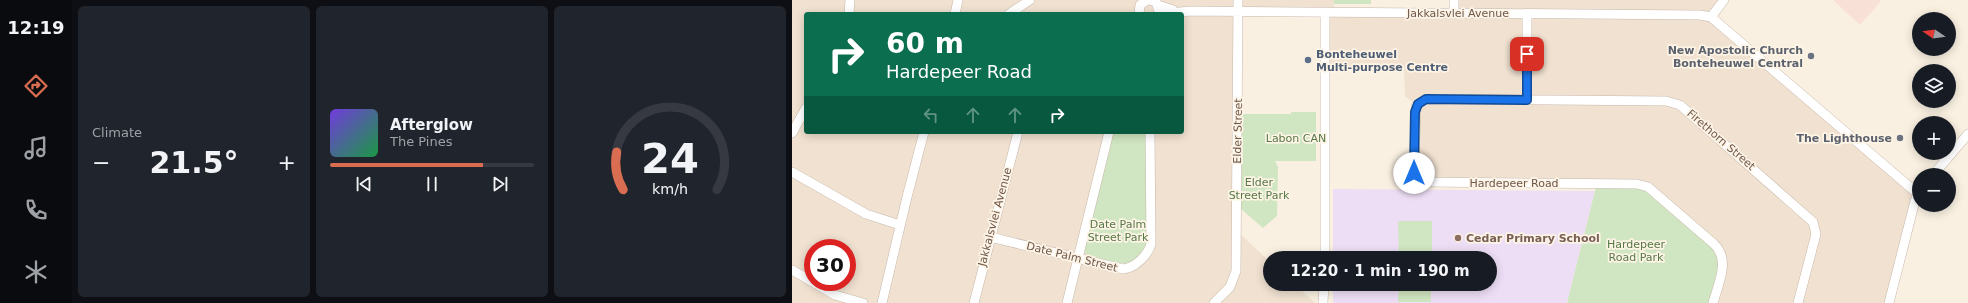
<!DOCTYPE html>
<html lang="en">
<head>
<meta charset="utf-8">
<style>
	:root { --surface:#171b24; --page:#20242c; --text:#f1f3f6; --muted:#9ea1a6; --line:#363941; --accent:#d96d51 }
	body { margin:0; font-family:"DejaVu Sans",sans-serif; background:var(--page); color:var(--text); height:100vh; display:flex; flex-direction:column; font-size:15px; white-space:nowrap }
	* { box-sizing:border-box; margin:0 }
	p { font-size:13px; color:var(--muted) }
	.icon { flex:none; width:22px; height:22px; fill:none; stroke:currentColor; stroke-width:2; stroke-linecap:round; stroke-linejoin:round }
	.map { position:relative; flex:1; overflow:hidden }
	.sheet { display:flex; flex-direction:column; gap:6px; padding:6px; background:#0d0f14; width:720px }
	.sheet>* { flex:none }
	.guide { position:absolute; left:12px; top:12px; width:380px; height:122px; border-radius:4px; box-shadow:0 2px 10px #0003; background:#0b6e4f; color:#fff; overflow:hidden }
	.needle { width:26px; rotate:283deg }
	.tools { position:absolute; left:1120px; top:12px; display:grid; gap:8px }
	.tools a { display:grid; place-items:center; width:44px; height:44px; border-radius:50%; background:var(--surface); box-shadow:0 2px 10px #0003; font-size:20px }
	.speed { position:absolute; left:12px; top:239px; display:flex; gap:8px; font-size:20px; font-weight:700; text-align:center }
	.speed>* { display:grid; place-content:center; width:52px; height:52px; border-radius:50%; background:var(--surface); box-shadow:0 2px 10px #0003; line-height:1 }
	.speed .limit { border:6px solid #d22; background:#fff; color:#111 }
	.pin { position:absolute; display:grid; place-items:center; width:34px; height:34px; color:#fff; margin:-17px; border-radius:8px; box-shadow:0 2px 6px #0006 }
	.me { position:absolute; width:44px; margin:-22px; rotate:0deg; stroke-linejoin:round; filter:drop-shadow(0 0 3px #0008) }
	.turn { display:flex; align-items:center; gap:14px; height:84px; padding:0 16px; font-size:18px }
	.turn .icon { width:52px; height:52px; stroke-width:2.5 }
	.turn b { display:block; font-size:28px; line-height:34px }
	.lanes { display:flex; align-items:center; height:38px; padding:0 16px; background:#0003; justify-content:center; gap:20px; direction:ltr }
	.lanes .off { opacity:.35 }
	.big { font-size:30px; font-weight:700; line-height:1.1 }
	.sheet .widget { flex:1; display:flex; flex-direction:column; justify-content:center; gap:6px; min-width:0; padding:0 14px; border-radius:6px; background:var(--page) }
	.sheet .dial { align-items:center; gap:0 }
	.dial svg { height:104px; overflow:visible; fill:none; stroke:var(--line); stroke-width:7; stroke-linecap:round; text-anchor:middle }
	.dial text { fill:var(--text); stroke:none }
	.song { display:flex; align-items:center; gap:12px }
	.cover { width:48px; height:48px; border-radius:6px; background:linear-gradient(135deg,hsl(260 70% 55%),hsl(140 70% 35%)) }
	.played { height:4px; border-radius:2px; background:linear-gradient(90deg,var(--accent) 75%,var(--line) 75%) }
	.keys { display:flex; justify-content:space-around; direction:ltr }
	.heat { display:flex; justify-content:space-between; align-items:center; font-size:22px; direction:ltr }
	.sheet .tiles { flex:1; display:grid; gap:6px; grid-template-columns:repeat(3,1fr) }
	.trip { position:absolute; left:471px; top:251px; width:234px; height:40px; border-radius:20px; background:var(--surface); box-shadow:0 2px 10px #0003; font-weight:700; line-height:40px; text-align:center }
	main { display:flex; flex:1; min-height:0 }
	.dock { display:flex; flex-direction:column; width:72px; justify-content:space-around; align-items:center; background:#090b0e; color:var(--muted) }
	.dock .icon { width:28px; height:28px }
	.dock .active { color:var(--accent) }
	.dock b { font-size:18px; color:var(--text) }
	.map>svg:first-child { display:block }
</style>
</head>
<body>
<main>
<nav class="dock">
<b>12:19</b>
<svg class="icon active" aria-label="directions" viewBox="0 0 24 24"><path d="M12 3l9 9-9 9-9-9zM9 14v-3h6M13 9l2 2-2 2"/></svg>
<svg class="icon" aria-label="music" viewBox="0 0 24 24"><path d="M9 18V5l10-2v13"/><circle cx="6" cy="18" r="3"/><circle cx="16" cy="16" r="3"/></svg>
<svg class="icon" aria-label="phone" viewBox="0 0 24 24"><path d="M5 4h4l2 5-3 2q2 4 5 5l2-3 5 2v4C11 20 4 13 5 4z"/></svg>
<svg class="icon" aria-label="climate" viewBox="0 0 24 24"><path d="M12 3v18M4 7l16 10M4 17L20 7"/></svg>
</nav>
<section class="sheet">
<div class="tiles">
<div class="widget"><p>Climate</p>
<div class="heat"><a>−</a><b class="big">21.5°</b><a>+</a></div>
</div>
<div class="widget">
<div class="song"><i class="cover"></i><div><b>Afterglow</b><p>The Pines</p></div></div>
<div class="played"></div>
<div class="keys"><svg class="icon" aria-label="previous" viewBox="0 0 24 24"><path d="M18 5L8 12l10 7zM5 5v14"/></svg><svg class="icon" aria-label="pause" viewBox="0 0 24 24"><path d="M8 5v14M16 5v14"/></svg><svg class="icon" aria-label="next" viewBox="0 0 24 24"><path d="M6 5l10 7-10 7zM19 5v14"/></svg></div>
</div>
<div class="widget dial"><svg viewBox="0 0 100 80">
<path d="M14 69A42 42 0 1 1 86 69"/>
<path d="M14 69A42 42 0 0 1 9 40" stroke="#d96d51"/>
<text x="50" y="56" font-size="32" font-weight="700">24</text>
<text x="50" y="72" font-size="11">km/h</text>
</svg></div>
</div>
</section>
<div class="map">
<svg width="1176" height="303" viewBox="0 0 1176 303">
	<rect width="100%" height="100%" fill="#f9f0e1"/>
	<path fill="#f0e1d0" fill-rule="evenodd" d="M0 0H542V12L662 13V0H932L918 15 1125 194 1097 303H922L930 269 860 189 626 179 625 106 613 96 612 68H534V13L448 12 446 232 478 262V284H503L523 303H0ZM14 14H390V132H14ZM21 248H55V282H21Z"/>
	<path fill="#f9e0d6" d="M1041 0H1088L1089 1 1068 25Z"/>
	<path fill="#eddef5" d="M541 189 803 191 775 303H541V284H698V258H541Z"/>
	<path fill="#d0e5c1" d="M542 0H579V4H542Z
		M499 112H524V161H483L486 167 485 216 471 228 449 209 450 117 452 114H499Z
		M324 132H351L355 135V244C340 273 324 263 298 256L294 254 292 248 320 135Z
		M804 187H845L856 191 923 248 927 263 917 303H775Z
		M606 221H640V258H607Z
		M607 284H639V302H606Z"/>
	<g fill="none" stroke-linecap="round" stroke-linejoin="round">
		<g stroke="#c8b7aa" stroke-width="10">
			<path id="minor" d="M357 0 364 2 367 11
				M662 0V13
				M366 5 381 10
				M57 14 58 0
				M163 14 166 0
				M217 14 238 0
				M347 14 348 5 355 0
				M367 14 398 11 908 15 919 17
				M735 14V100
				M919 17 1126 194
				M919 17 932 0
				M0 133 14 108
				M0 172 74 214 108 225
				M1141 175 1176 134
				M198 237 331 269C343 268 356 255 359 244L358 132
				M533 258V12
				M0 270 43 295 71 303
				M90 303 115 197 132 132
				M182 303 226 132
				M275 303 317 132
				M422 303 438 287 444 271 446 0
				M531 303 532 284
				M921 303C926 284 939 260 922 244L856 187 845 184 631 182 626 179 622 173 624 106 634 99 874 101 888 105 1021 222 1024 234 1006 303
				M1097 303 1123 201 1127 192"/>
		</g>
		<use href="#minor" stroke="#fff" stroke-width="9"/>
	</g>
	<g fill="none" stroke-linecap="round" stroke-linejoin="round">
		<g stroke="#114b97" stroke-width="10">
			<path id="route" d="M622 173 623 112 626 104 634 99 735 100V54"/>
		</g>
		<use href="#route" stroke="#1a73e8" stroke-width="7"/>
	</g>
	<g fill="#6b7280" stroke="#fdf4e6" stroke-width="1.5">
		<circle cx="1019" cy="56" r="4"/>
		<circle cx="1108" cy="138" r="4"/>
	</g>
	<circle fill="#5c6f8a" stroke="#fdf4e6" stroke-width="1.5" cx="516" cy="60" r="4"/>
	<circle fill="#8d6e63" stroke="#fdf4e6" stroke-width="1.5" cx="666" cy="238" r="4"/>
	<g text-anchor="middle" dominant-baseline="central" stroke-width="3.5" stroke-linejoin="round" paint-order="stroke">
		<g font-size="11" fill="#6e574b" stroke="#fdf4e6">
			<text x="666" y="13">Jakkalsvlei Avenue</text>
			<text transform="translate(446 131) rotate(-89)">Elder Street</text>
			<text transform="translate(929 140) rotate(41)">Firethorn Street</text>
			<text x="722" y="183">Hardepeer Road</text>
			<text transform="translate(203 217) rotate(-75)">Jakkalsvlei Avenue</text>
			<text transform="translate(280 257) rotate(14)">Date Palm Street</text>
		</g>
		<g font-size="11" font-weight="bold" fill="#5b616d" stroke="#fdf4e6" text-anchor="end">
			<text x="1011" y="50">New Apostolic Church<tspan x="1011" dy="13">Bonteheuwel Central</tspan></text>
			<text x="1100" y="138">The Lighthouse</text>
		</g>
		<g font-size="11" font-weight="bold" fill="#4e5e75" stroke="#fdf4e6" text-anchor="start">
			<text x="524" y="54">Bonteheuwel<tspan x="524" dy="13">Multi-purpose Centre</tspan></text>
		</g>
		<g font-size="11" fill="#567947" stroke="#fdf4e6">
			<text x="504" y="138">Labon CAN</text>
			<text x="467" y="182">Elder<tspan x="467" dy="13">Street Park</tspan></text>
			<text x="326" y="224">Date Palm<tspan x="326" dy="13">Street Park</tspan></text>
			<text x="844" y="244">Hardepeer<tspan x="844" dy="13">Road Park</tspan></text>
		</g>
		<g font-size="11" font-weight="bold" fill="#785e54" stroke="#fdf4e6" text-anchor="start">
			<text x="674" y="238">Cedar Primary School</text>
		</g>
	</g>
</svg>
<div class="tools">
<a><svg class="needle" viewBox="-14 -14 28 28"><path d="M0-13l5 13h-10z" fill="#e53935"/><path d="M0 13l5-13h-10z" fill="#9ea1a6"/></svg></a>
<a><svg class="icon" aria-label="layers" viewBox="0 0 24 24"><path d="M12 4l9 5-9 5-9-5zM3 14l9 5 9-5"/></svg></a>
<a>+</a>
<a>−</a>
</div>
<div class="speed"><div class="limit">30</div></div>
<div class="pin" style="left:735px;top:54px;background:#d93025"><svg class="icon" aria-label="arrive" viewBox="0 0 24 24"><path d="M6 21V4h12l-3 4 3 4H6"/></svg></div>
<svg class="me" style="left:622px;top:173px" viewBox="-20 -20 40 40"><circle r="19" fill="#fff"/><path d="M0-13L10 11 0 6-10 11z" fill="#1a73e8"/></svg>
<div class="trip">12:20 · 1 min · 190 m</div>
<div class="guide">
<div class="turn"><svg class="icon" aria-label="right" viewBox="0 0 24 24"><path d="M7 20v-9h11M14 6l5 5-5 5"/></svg><div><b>60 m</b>Hardepeer Road</div></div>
<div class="lanes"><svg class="icon off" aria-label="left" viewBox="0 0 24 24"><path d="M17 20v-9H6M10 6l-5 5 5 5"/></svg><svg class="icon off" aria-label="ahead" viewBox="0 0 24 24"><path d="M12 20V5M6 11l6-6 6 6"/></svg><svg class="icon off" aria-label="ahead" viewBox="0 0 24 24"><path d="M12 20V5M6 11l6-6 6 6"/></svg><svg class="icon" aria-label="right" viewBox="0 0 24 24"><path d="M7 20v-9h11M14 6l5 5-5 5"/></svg></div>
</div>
</div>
</main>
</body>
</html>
